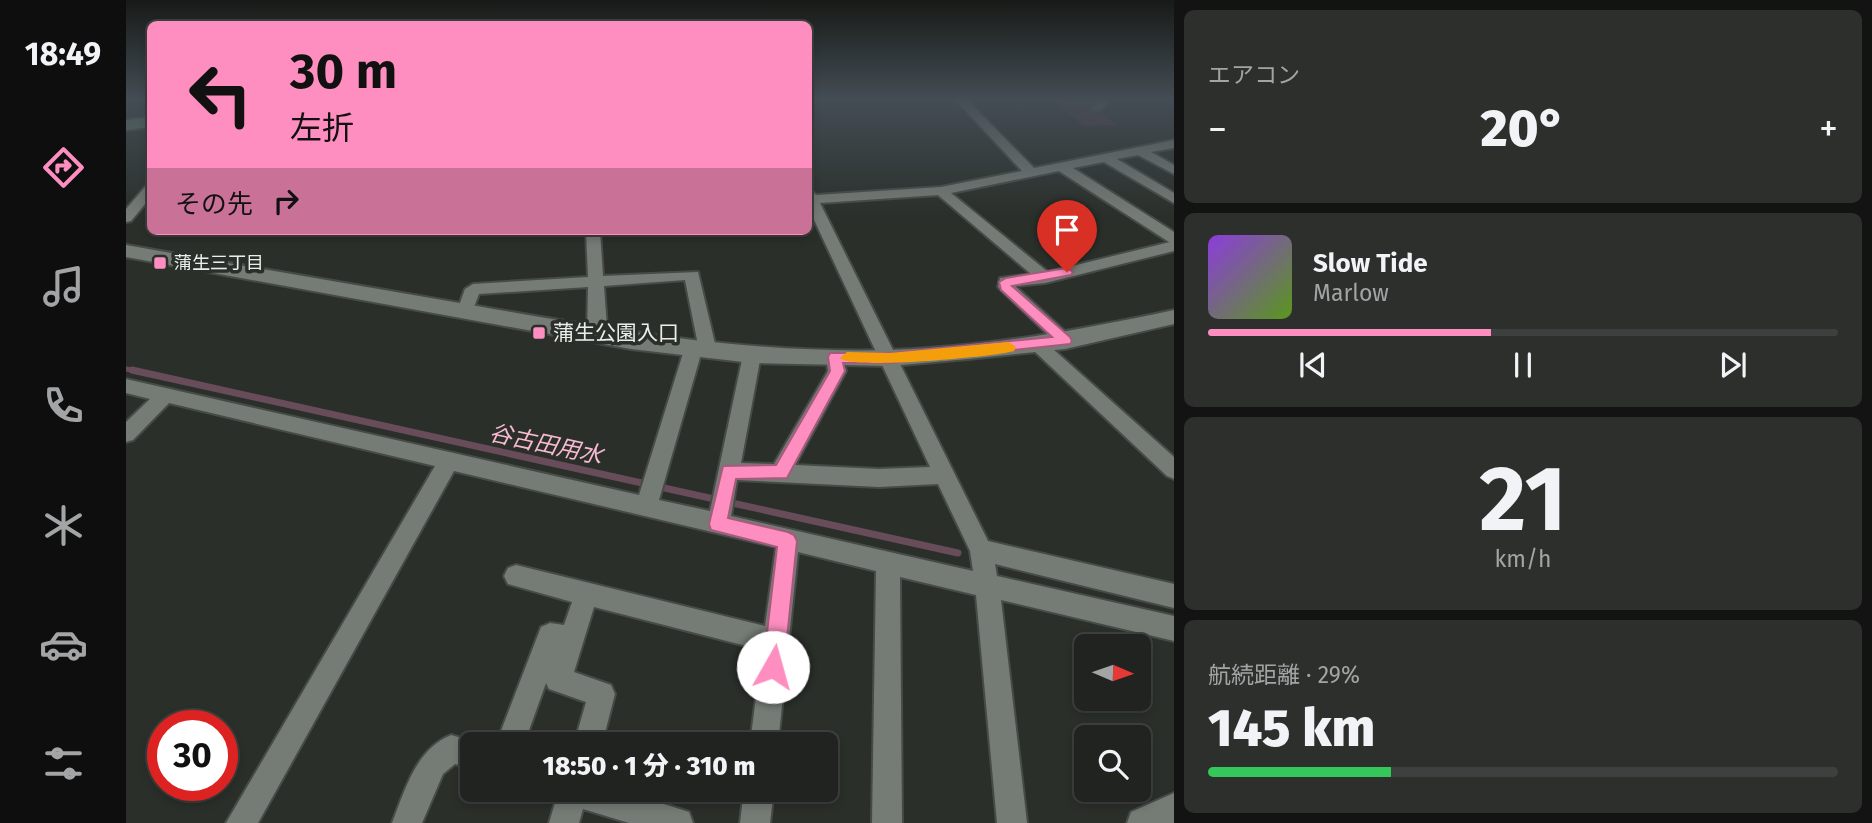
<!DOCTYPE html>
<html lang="ja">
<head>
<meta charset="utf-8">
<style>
	:root { --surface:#202320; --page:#2d2f2d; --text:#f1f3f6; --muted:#a2a4a5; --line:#3d403e; --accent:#fd8ebf }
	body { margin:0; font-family:"Fira Sans","Noto Sans JP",sans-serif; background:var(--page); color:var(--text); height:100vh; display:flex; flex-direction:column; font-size:26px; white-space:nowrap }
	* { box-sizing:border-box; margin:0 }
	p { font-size:23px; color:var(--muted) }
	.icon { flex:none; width:38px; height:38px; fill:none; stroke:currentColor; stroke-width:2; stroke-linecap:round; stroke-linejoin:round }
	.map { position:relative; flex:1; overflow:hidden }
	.side { display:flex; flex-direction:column; gap:10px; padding:10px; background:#121312; width:698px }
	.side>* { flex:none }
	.guide { position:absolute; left:21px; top:21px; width:665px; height:214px; border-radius:10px; box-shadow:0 4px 10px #0003,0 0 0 2px var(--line); background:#fd8ebf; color:#111; overflow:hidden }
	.needle { width:46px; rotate:92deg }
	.fabs { position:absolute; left:948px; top:634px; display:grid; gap:14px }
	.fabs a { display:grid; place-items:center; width:77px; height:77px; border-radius:10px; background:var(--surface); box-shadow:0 4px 10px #0003,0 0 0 2px var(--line); font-size:35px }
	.speed { position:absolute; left:21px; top:710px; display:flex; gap:14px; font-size:35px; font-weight:700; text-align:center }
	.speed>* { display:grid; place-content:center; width:91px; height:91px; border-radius:50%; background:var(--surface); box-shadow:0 4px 10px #0003,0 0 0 2px var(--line); line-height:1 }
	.speed .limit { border:10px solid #d22; background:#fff; color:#111 }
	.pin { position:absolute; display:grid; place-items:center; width:60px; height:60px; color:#fff; margin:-72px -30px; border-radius:50% 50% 50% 0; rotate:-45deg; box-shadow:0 0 7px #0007 }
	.pin .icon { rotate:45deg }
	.me { position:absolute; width:77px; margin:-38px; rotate:7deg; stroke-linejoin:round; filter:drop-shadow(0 0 5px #0008) }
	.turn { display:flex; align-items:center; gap:24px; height:147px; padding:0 28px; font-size:32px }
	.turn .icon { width:91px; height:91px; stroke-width:2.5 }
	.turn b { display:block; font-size:49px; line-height:60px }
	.then { display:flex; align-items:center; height:66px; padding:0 28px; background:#0003; gap:14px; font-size:26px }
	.big { font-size:52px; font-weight:800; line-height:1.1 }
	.side .tile { flex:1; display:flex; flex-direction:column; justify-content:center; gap:10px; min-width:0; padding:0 24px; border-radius:10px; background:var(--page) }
	.side .dial { align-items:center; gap:0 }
	.dial b { font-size:91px; line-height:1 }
	.song { display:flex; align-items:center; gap:21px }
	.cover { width:84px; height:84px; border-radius:10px; background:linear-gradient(135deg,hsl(270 70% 55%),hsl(90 70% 35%)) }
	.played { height:7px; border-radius:4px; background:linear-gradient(90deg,var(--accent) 45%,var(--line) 45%) }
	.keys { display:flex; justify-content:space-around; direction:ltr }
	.heat { display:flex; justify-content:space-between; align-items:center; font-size:38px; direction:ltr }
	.charge { height:10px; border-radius:5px; background:linear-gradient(90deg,#34c759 29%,var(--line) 0) }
	.trip { position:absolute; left:334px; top:732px; width:378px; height:70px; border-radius:10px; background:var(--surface); box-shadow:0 4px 10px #0003,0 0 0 2px var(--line); font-weight:800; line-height:70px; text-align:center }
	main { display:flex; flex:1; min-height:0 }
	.tab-bar { display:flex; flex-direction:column; width:126px; justify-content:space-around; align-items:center; background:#0d0e0d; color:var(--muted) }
	.tab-bar .icon { width:49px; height:49px }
	.tab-bar .on { color:var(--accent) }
	.tab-bar b { font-size:32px; color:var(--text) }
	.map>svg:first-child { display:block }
</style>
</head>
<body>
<main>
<nav class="tab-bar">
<b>18:49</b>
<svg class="icon on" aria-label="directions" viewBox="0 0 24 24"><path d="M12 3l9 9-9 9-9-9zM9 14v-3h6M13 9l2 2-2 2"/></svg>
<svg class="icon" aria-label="music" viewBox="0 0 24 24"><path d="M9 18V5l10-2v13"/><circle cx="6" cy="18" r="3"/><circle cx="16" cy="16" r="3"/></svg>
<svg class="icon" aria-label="phone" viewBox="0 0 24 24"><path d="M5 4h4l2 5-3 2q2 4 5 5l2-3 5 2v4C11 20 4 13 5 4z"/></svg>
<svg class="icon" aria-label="climate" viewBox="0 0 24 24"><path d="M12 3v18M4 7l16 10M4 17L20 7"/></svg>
<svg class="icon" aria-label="car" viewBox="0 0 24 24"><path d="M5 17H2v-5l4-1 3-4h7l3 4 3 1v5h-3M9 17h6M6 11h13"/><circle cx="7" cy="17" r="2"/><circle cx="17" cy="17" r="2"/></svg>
<svg class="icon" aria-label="filters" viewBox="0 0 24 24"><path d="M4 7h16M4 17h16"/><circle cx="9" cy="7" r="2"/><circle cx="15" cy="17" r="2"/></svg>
</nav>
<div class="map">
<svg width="1048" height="823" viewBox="0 0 1048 823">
	<rect width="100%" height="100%" fill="#2a2f2a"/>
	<path fill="#50333f" d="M927 100H960L991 125 957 126Z"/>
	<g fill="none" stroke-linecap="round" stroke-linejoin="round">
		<path stroke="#684c5a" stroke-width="5" d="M0 369 14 372"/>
		<path stroke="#684c5a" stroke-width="7" d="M6 370 832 553"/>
		<g stroke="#474b47" stroke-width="4">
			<path id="minor" d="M830 100H841L908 168 1048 140V148L1025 152 1048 165V174L1012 155 991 159 1048 193V203L978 162 947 168 1048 232V251L919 283 889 286 945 337 948 341 939 347 933 345 872 287 874 278 905 274 812 195 694 203 862 541 1048 584V608L869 564 871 576 1048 616V641L875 600 901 823H871L850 595 774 577 776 823H746L750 571 672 552 652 744H624L636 650 468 607 448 672 485 685 489 694 476 744H448L460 702 423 689 420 683 398 744H370L415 627 424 623 438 625 446 602 382 584 378 576 382 568 390 565 639 626 650 547 328 471 132 823H100L309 466 43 403 7 440 0 442V422L24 399 0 393V379L513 495 558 350 561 346 572 345 559 280 478 286 481 328 476 338 470 340 461 334 462 287 353 294 345 315 339 317 331 311 339 289 347 284 462 277 460 231H474L477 276 572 272 591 352 588 356 582 358 575 354 533 500 584 511 617 355 620 351H632L635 355 615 463 648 464 702 371 700 357 703 352H715L720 371 669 465 753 469 804 467 682 207V188L690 195 815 187 896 171ZM933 171 1043 242H1044L922 272 825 193ZM611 480 753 487 812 484 844 551 847 571 605 516Z
				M973 100H985L975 110H967L965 108Z
				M24 186V198L5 221 0 222V209L19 187Z
				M912 339 918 341 1048 457V479L1041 476 906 349 903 345Z
				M325 735 356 744H346V768L329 764 317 774 296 823H266C279 790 290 749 325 735Z
				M433 789H490L563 812 567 823H503L457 809 453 823H423Z
				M618 789H648L644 823H614Z
				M1048 793V823H1001L1005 812Z"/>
		</g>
		<g stroke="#474b47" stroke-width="4">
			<path id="tertiary" d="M0 245C117 266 234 286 351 306 488 330 624 354 764 350 860 347 954 330 1048 310V324L939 349 842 359 764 366 626 363 505 349 0 257Z"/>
		</g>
		<g stroke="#474b47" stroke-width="4">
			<path id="secondary" d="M24 117V127L0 130V120Z"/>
		</g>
		<use href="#minor" fill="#757b75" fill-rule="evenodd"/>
		<use href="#tertiary" fill="#757b75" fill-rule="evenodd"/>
		<use href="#secondary" fill="#6b856d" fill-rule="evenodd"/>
	</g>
	<linearGradient id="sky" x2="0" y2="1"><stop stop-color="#171a17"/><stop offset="0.46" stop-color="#444d55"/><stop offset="1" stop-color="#444d55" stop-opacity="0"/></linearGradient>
	<rect width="1048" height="216" fill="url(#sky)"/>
	<path fill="#fd8ebf" stroke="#a45c7c" stroke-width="2" d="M941 268 947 272 945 275 886 286 944 337 946 341 944 344 764 363H717L719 371 661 478 610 479 602 518 662 532 668 535 671 541 658 667 655 674 647 678 640 674 637 667 651 547 585 530 583 524 597 466 650 465 704 371 702 357 704 353H764L926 337 875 290 873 282 880 278Z"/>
	<path fill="#f59e0b" d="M883 342 890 347 888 351C867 357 723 370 714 358L721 352 764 353Z"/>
	<g fill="#fd8ebf" stroke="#2a2f2a" stroke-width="2.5">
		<rect x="27" y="256" width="14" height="14" rx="3.5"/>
		<rect x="406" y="326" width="14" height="14" rx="3.5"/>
	</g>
	<g text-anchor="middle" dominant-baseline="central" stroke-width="7" stroke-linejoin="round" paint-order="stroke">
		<g font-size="18" fill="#eaeeea" stroke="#2a2f2a" text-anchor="start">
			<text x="48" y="263">蒲生三丁目</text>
		</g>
		<g font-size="21" fill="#eaeeea" stroke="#2a2f2a" text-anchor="start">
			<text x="427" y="333">蒲生公園入口</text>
		</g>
		<g font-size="23" font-style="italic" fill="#fab9d3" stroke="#2a2f2a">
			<text transform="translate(420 444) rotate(12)">谷古田用水</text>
		</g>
	</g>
</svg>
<div class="fabs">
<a><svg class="needle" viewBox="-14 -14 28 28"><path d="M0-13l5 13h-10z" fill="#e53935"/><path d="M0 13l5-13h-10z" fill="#a2a4a5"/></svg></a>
<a><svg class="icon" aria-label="search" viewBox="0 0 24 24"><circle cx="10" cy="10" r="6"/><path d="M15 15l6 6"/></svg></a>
</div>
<div class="speed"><div class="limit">30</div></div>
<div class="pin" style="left:941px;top:272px;background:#d93025"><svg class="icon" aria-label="arrive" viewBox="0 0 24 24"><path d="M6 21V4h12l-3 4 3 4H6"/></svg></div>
<svg class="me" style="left:647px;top:667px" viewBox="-20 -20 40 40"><circle r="19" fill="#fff"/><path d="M0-13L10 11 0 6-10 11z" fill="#fd8ebf"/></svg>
<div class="trip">18:50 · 1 分 · 310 m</div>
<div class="guide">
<div class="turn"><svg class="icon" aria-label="left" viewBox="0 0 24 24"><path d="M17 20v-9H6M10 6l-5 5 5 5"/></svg><div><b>30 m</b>左折</div></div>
<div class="then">その先<svg class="icon" aria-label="right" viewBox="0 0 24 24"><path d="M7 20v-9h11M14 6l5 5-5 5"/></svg></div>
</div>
</div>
<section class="side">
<div class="tile"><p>エアコン</p>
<div class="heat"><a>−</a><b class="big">20°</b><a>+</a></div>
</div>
<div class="tile">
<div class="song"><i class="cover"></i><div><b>Slow Tide</b><p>Marlow</p></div></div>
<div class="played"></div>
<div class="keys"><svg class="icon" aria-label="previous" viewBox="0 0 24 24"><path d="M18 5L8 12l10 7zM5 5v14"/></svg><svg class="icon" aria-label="pause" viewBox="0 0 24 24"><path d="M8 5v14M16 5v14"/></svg><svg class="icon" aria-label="next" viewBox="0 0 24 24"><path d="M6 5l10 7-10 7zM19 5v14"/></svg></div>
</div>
<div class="tile dial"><b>21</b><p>km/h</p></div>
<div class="tile"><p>航続距離 · 29%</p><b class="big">145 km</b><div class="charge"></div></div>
</section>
</main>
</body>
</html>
